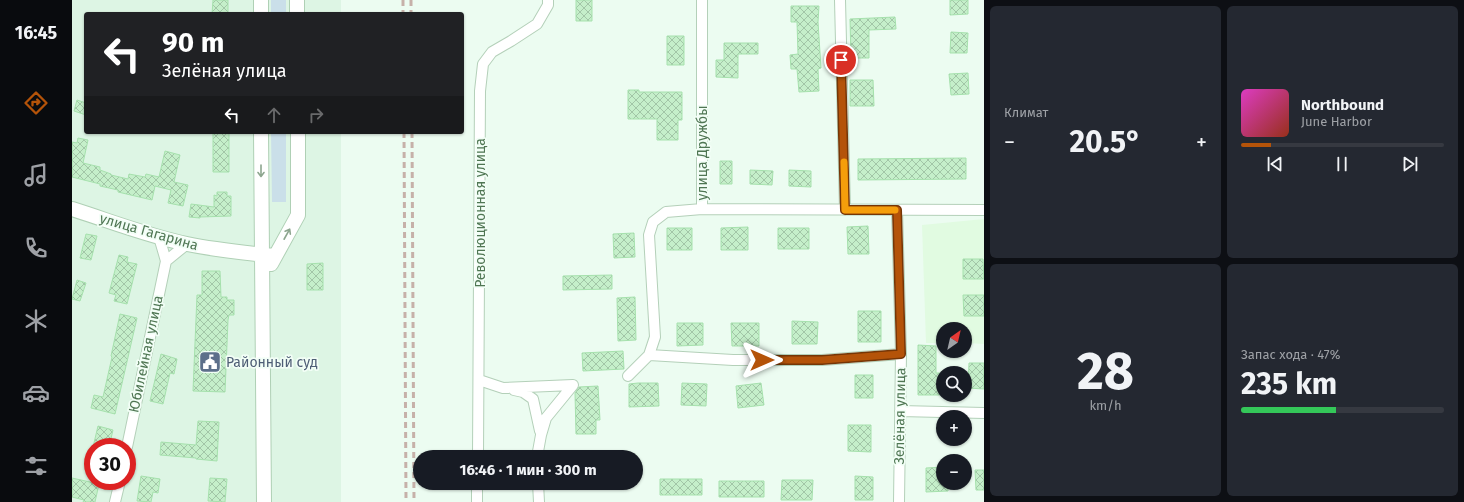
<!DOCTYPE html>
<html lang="ru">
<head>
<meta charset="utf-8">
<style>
	:root { --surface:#171b24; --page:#242831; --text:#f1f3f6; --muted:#9ea1a6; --line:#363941; --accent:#b45309 }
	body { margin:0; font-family:"Fira Sans",sans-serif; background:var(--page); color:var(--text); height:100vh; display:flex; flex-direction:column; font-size:15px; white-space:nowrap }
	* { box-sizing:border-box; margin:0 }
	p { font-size:13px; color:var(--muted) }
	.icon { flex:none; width:22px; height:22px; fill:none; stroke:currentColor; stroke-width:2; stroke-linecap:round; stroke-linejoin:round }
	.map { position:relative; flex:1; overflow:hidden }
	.panel { display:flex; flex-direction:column; gap:6px; padding:6px; background:#0d0f14; width:480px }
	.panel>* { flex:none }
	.guide { position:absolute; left:12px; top:12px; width:380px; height:122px; border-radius:4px; box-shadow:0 1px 3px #0004; background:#202124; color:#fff; overflow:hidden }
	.needle { width:26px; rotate:34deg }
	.buttons { position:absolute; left:864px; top:322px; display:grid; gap:8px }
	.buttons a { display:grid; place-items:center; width:36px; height:36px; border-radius:50%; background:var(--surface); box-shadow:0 1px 3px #0004; font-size:20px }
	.speed { position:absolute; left:12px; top:438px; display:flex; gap:8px; font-size:20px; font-weight:700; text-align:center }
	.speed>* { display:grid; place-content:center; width:52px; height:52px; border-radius:50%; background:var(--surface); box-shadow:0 1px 3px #0004; line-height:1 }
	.speed .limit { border:6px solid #d22; background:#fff; color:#111 }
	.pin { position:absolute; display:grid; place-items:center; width:34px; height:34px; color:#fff; margin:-17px; border:2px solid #fff; border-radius:50%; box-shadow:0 1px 4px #0007 }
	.me { position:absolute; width:44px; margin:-22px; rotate:90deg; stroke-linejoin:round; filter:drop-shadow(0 0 3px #0008) }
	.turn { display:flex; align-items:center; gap:14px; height:84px; padding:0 12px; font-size:18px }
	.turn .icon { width:52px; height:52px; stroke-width:2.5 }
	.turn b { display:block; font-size:28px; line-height:34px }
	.lanes { display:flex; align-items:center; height:38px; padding:0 12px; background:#0003; justify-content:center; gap:20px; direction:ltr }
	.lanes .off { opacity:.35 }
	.big { font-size:30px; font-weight:700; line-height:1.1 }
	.panel .widget { flex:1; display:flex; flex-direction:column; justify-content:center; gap:6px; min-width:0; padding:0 14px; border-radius:6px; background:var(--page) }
	.panel .dial { align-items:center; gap:0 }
	.dial b { font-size:52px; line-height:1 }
	.song { display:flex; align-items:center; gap:12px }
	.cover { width:48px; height:48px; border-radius:6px; background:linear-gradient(135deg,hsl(310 70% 55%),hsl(10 70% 35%)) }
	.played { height:4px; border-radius:2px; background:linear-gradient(90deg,var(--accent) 15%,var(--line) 15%) }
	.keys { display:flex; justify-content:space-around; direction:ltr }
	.heat { display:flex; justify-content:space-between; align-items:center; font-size:22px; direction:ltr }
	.charge { height:6px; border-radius:3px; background:linear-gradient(90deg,#34c759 47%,var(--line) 0) }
	.panel .tiles { flex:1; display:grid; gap:6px; grid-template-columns:repeat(2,1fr) }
	.trip { position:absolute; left:341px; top:450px; width:230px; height:40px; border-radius:20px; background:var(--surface); box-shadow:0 1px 3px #0004; font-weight:700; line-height:40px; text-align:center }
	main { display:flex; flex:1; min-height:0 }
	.dock { display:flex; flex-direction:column; width:72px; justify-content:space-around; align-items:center; background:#090b0e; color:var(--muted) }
	.dock .icon { width:28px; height:28px }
	.dock .on { color:var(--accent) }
	.dock b { font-size:18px; color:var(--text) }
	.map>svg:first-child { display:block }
</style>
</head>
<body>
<main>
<nav class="dock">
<b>16:45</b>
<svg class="icon on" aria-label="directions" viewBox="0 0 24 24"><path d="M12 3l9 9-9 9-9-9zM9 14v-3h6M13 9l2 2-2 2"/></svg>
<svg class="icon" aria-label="music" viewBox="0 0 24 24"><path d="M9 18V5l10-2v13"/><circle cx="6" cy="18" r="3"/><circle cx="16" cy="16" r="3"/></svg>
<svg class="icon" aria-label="phone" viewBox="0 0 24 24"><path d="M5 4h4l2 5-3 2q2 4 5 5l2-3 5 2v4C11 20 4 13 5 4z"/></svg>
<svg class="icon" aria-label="climate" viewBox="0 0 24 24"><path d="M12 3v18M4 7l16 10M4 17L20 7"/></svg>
<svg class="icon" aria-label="car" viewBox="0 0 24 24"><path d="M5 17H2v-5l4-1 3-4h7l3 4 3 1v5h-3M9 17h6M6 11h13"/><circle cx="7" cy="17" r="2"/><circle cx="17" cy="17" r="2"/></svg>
<svg class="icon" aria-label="filters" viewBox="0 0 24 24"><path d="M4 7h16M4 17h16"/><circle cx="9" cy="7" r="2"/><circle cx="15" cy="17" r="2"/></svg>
</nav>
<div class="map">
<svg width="912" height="502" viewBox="0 0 912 502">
	<defs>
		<pattern id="building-cross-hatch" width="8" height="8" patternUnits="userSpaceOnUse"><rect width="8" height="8" fill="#c5efca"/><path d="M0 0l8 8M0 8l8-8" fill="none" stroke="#a2c6a7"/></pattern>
	</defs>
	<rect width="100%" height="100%" fill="#ecfcf1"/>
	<path fill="#ddf5e4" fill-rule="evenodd" d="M0 0H269V14H14V132H269V502H0ZM21 447H55V481H21Z"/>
	<path fill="#e1fbe1" d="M912 219V344L893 343V329H871V343H854L850 225Z"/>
	<path fill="#cadfe9" d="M199 0H214V14H199Z
		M199 132H214V202H200Z"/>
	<path fill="url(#building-cross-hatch)" stroke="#a6e1ad" d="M141 0H156V14H140Z
		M504 0H520V21H504Z
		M878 0H896V14L878 15Z
		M719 6H747L746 22 749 68 746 69 747 91 727 92 725 69H719L718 55 726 54 725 22H719Z
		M823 17 824 29 797 30V58H779L778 19Z
		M879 32 896 33 895 53H878Z
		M595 36H612V65H595Z
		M652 43H686V54H666V78L644 77V60H652Z
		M896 73 897 94 879 95 877 74Z
		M778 80H801L802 106H778Z
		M556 90H567V92H610V120H606V140H585V119H556Z
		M5 100 14 103V115L2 111Z
		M141 132H157V172H141Z
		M6 138 16 140 11 163 28 167V170L39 174V175L56 179 57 174 73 177 74 174 87 177 93 151 108 155 102 182 116 185 111 206 96 203 99 190 83 186 80 200 46 192V190L28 186V184L0 177V142L5 143Z
		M894 158V179L786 180V159Z
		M648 161H660V184H648Z
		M678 170 701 171 700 185 678 184Z
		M717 170 739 171V187L717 186Z
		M145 192H155V196H159V216L128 217V218L117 217 119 204 142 207V195L145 196Z
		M796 226 797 254H776L775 227Z
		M676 227V250H649V228Z
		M595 228H620V250H595Z
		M706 228H737V249H706Z
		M562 233 563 257 542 258 541 234Z
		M14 234 25 236 19 260 8 258Z
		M47 255 56 257 55 262 65 264 55 304 42 301 44 295 37 293Z
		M891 259H911L912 279H891Z
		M251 263V290H235V264Z
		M130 271H148L149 297H155V300H162V315H157L156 320 153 392 121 391 125 295H130Z
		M540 275V289L491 290V276Z
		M5 280 14 283 8 301 0 299Z
		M891 295H912V316H892Z
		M563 297 564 340 546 341 545 298Z
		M786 311H809V342H786Z
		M48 314 65 318 43 414 19 408 22 395 31 397 40 357 39 356Z
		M720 321 746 322 745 344H720Z
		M605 323H631V345L605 346Z
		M659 323H687V346H660Z
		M846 345 864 346V373H870V395H846Z
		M551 351 552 369 511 371 510 353Z
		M89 354 105 359 102 374 98 373 91 404 78 401Z
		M897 363H912V389L896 388Z
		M783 375H801V398H783Z
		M566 383H586L587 406 557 407V384Z
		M610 383 635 384 634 406 609 405Z
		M689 383 692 405 666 408 664 386Z
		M526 386 528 420H524V434H504L503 393 507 387Z
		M126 421 147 422 145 461 124 459V458L88 455 89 442 124 445Z
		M776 425H799V452L776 451Z
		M26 426 41 430 37 447H21Z
		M871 467V483H876V491L854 492V468Z
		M903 470H912V490H904Z
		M69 476 88 479 86 493 81 492 79 502 65 501Z
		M783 476 801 477V500H783Z
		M0 478 27 484 23 502H11L12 500 0 497Z
		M138 478 155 479 153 502 136 501Z
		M588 479H630V495H588Z
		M710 480H741L740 500H709Z
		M647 481H692V497H647Z"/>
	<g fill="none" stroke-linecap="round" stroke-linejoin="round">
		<g stroke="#b4d0b9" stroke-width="12">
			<path id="street" d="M768 0 773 210
				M630 209 912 210
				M825 210 829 354 827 502
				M94 261 115 244
				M577 355 661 360H750L829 354
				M556 376 577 355 583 337 577 235 581 222 594 212 630 209V0
				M407 380 431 388 501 385 474 418 469 435 465 457
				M442 390 451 392 461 399 468 431
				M828 411 912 413
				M55 447 94 261 87 237
				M406 457 408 91 411 64 420 52 439 41 465 24 476 5V0
				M466 483 467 502
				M43 502 48 481
				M405 502V483"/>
		</g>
		<g stroke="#afd0b5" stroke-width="16">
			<path id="secondary" d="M225 0V14
				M189 14V0
				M189 132 192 502
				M0 209C38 221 76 236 115 244 144 250 174 253 203 256
				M199 264 226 215V132"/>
		</g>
		<use href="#street" stroke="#fff" stroke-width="10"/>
		<use href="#secondary" stroke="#fff" stroke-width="14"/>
		<path stroke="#c6b1a9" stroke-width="3" stroke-dasharray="6 4" stroke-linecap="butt" d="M331 0V14
			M339 0V14
			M332 132 334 502
			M340 132 342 502"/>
	</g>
	<defs><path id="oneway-shaft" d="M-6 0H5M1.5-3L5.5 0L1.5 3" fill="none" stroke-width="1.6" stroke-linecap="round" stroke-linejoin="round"/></defs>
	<g stroke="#8da68f">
		<use href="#oneway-shaft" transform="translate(189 171) rotate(90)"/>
		<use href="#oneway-shaft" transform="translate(215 234) rotate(-61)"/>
	</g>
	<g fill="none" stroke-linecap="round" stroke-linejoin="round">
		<g stroke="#753606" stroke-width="10">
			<path id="route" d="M690 360H750L829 354 825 210H773L769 60"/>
		</g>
		<use href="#route" stroke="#b45309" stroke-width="7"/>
		<path stroke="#f59e0b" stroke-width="7" d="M772 162 773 210H823"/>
	</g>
	<defs>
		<g id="civic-square" transform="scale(1.15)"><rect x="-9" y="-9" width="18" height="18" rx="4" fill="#5c6f8a" stroke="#f2fef6"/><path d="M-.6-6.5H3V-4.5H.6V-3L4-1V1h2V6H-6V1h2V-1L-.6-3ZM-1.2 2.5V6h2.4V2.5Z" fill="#fff"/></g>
	</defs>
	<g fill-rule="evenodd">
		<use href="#civic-square" x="138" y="362"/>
	</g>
	<g text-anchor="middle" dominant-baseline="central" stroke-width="3.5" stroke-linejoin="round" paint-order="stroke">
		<g font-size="14" fill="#4f7653" stroke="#f2fef6">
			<text transform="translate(630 153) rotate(-90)">улица Дружбы</text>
			<text transform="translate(408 213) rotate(-90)">Революционная улица</text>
			<text transform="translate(77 232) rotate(16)">улица Гагарина</text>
			<text transform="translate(74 354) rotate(-78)">Юбилейная улица</text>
			<text transform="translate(828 416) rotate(-89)">Зелёная улица</text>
		</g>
		<g font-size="14" fill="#4e5e75" stroke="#f2fef6" text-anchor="start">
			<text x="154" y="362">Районный суд</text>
		</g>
	</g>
</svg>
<div class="buttons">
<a><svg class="needle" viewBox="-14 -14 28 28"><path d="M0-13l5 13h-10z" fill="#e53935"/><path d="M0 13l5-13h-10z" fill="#9ea1a6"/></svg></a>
<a><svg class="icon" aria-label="search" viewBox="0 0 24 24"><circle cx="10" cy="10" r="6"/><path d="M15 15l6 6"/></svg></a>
<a>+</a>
<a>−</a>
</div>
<div class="speed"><div class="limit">30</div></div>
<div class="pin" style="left:769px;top:60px;background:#d93025"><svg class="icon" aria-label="arrive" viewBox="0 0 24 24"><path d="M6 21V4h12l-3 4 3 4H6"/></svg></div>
<svg class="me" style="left:690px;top:360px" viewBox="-20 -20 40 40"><path d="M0-17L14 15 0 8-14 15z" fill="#b45309" stroke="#fff" stroke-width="4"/></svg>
<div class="trip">16:46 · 1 мин · 300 m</div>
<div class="guide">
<div class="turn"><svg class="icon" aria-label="left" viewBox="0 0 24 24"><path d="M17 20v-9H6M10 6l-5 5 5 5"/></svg><div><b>90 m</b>Зелёная улица</div></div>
<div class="lanes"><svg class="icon" aria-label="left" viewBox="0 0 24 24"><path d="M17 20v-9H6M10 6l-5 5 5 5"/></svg><svg class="icon off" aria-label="ahead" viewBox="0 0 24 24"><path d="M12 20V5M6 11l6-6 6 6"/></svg><svg class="icon off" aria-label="right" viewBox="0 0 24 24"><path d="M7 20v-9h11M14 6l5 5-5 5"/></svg></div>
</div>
</div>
<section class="panel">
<div class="tiles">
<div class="widget"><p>Климат</p>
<div class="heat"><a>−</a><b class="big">20.5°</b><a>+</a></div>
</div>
<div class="widget">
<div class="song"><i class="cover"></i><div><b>Northbound</b><p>June Harbor</p></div></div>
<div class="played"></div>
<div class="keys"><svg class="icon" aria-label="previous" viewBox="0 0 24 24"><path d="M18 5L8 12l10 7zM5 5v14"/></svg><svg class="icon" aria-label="pause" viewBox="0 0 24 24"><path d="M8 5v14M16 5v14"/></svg><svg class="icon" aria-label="next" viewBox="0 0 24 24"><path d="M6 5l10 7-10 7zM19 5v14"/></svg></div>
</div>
<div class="widget dial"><b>28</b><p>km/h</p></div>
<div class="widget"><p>Запас хода · 47%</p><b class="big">235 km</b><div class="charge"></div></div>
</div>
</section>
</main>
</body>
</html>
